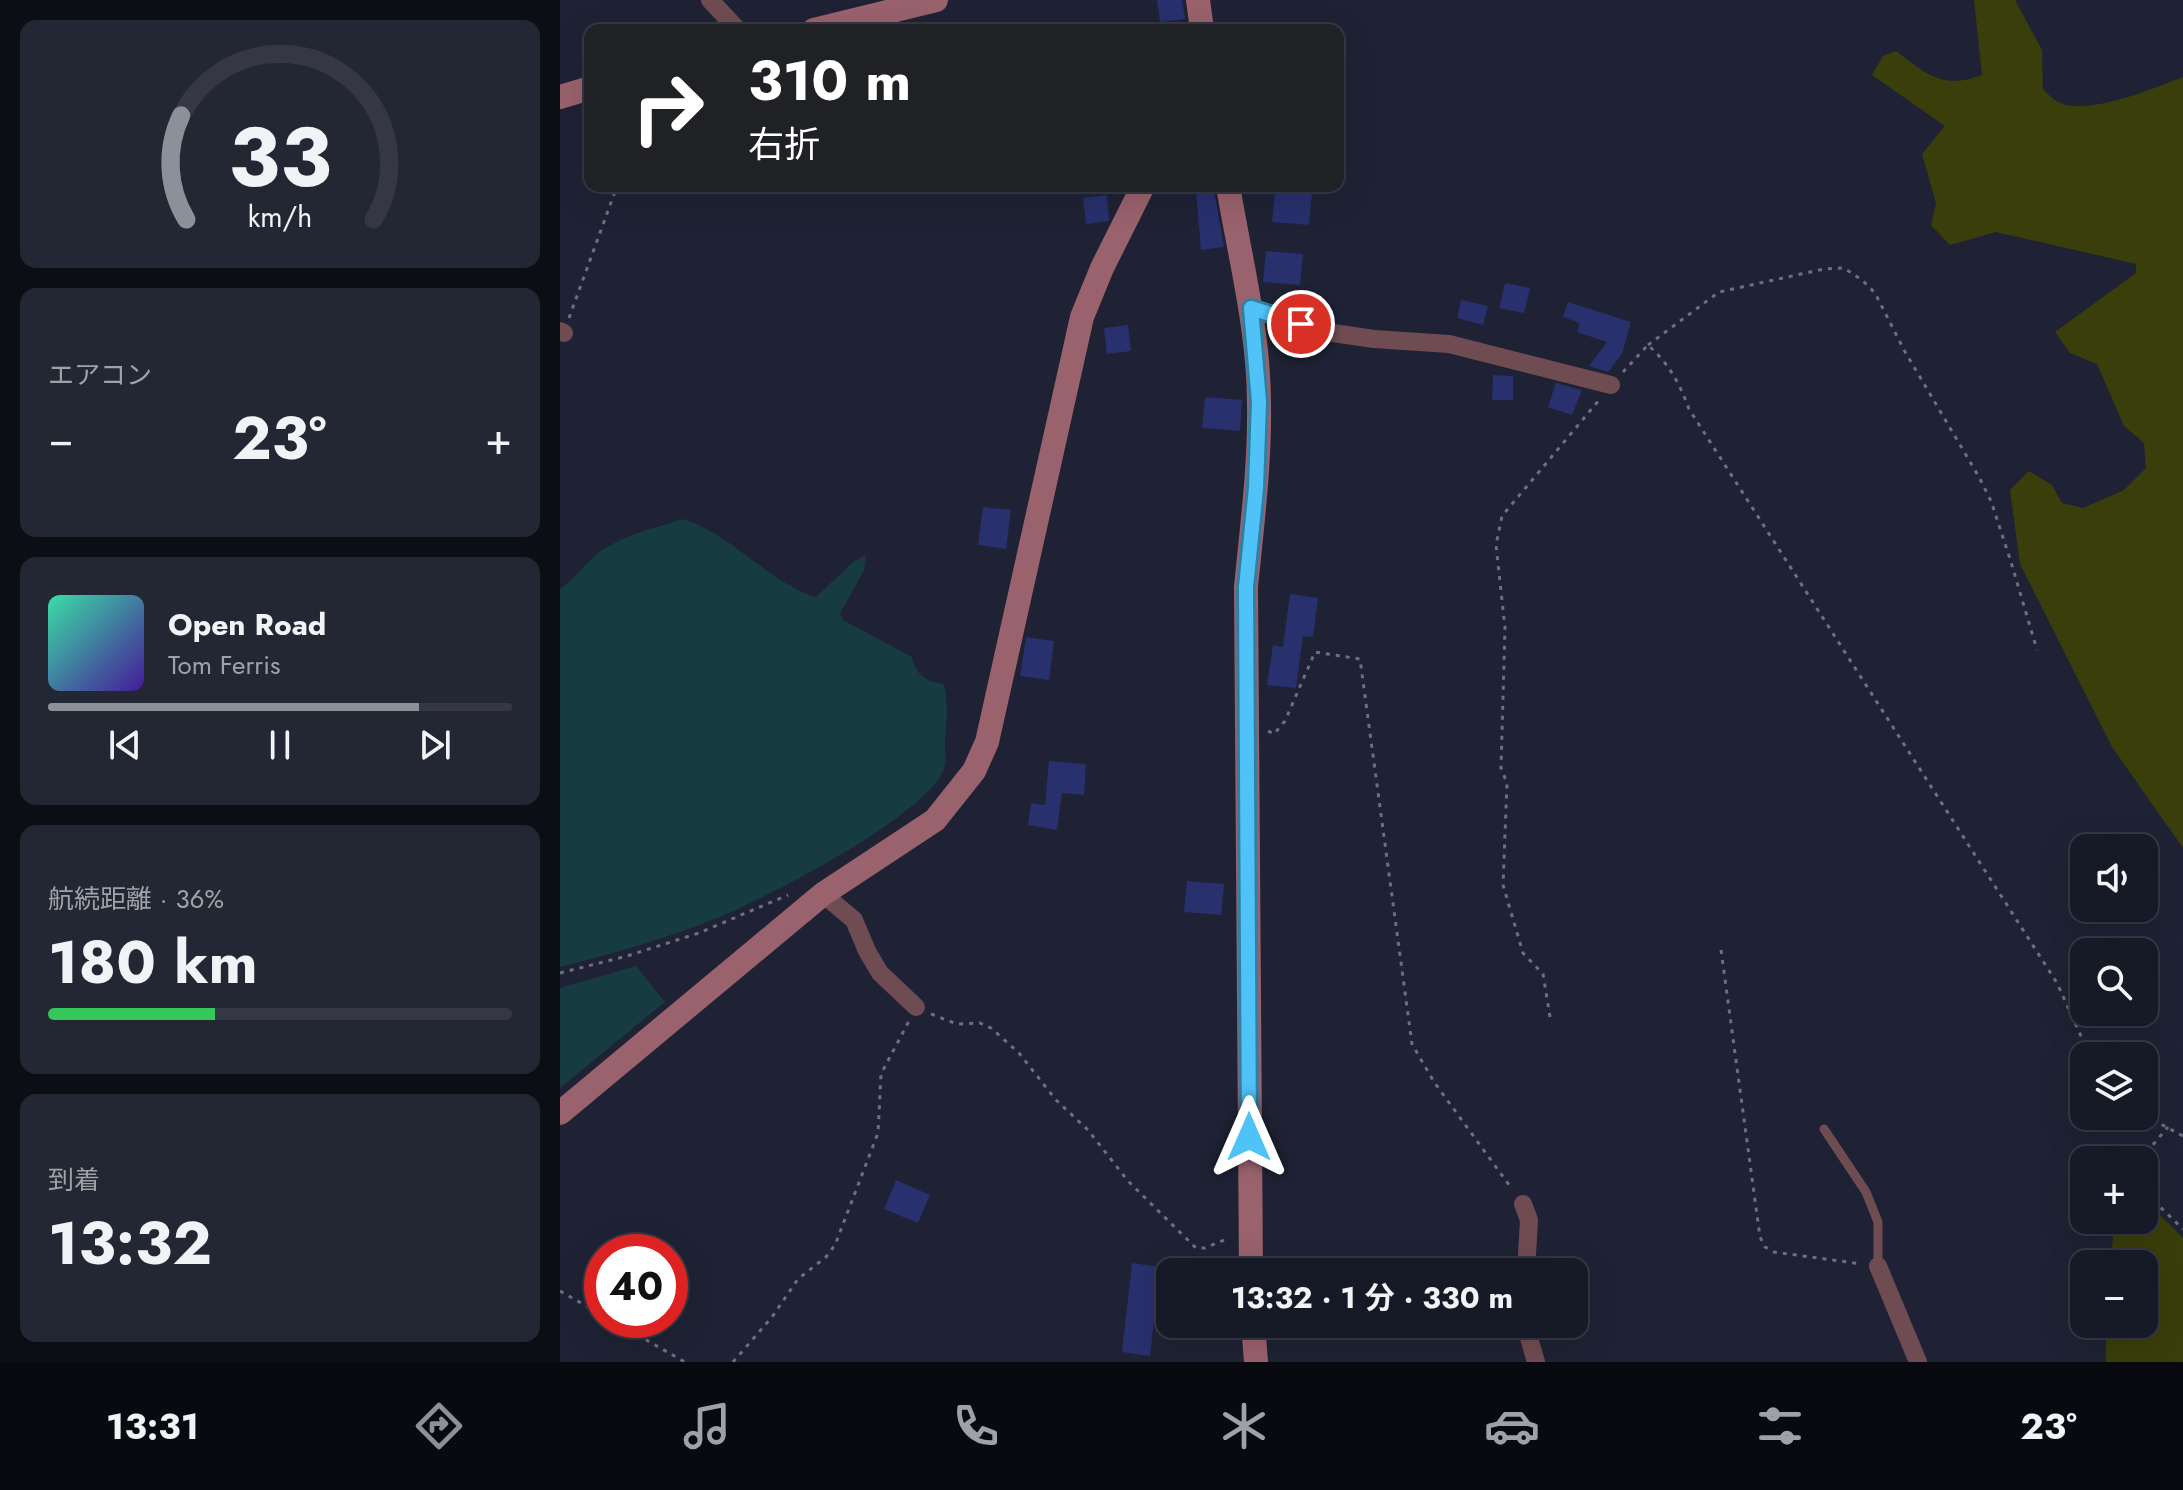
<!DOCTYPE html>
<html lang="ja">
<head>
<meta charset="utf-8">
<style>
	:root { --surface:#161a27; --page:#232733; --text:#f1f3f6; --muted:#9ea1a7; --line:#353844; --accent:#8c9099 }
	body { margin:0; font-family:Jost,"Noto Sans JP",sans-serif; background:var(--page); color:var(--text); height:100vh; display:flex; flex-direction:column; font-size:30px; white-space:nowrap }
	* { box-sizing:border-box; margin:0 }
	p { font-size:26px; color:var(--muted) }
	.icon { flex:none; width:44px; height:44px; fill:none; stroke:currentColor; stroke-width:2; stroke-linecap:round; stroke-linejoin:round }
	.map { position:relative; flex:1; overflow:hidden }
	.details { display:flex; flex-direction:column; gap:20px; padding:20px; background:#0c0e15; width:560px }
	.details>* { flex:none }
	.top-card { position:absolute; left:24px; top:24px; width:760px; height:168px; border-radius:16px; box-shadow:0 8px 32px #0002,0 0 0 2px var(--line); background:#202124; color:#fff; overflow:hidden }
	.fabs { position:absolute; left:1510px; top:834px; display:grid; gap:16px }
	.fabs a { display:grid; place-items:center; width:88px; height:88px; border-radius:16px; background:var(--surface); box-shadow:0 8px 32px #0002,0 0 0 2px var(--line); font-size:40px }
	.speed { position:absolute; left:24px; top:1234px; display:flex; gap:16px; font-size:40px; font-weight:700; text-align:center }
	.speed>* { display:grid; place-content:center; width:104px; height:104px; border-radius:50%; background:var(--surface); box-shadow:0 8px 32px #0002,0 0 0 2px var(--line); line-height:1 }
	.speed .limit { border:12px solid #d22; background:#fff; color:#111 }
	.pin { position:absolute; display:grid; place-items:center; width:68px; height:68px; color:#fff; margin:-34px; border:4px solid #fff; border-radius:50%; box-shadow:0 2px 8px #0007 }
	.me { position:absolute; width:88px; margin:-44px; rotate:0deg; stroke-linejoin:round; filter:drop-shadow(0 0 6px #0008) }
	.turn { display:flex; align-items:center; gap:28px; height:168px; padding:0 32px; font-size:36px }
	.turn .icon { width:104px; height:104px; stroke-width:2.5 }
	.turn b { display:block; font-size:56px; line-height:68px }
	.big { font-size:60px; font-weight:700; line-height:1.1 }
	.details .tile { flex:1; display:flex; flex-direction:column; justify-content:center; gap:12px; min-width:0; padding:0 28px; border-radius:16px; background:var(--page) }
	.details .dial { align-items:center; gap:0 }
	.dial svg { height:208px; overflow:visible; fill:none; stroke:var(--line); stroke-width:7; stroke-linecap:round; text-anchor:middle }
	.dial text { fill:var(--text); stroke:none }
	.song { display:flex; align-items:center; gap:24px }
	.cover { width:96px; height:96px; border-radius:12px; background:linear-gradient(135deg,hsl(160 70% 55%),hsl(260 70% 35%)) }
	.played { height:8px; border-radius:4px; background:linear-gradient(90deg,var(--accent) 80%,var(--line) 80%) }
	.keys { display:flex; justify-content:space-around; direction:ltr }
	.heat { display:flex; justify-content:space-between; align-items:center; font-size:44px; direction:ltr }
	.charge { height:12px; border-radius:6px; background:linear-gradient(90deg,#34c759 36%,var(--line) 0) }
	.trip { position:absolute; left:596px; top:1258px; width:432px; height:80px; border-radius:16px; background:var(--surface); box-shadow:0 8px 32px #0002,0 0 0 2px var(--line); font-weight:700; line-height:80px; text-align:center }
	.tab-bar { display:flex; height:128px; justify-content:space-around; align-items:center; background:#090a10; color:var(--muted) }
	.tab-bar .icon { width:56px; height:56px }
	.tab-bar .on { color:var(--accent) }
	.tab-bar b { font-size:36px; color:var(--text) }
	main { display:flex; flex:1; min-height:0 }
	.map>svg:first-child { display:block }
</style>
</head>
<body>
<main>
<section class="details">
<div class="tile dial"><svg viewBox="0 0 100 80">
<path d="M14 69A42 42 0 1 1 86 69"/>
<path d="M14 69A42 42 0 0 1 12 29" stroke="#8c9099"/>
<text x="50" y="56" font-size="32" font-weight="700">33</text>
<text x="50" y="72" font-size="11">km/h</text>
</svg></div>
<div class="tile"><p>エアコン</p>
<div class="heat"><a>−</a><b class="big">23°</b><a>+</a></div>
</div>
<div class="tile">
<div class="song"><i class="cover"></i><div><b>Open Road</b><p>Tom Ferris</p></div></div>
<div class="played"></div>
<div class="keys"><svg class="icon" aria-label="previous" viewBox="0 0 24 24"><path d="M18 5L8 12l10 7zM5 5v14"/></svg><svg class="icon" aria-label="pause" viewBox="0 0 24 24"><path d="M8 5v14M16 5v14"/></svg><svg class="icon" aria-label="next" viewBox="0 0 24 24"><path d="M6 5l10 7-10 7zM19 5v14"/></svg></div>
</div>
<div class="tile"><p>航続距離 · 36%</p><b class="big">180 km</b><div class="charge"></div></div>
<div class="tile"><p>到着</p><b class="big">13:32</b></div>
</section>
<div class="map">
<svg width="1623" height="1362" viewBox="0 0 1623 1362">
	<rect width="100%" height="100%" fill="#1e2234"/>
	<path fill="#3a3e0a" d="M1414 0H1455L1482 50 1483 89C1487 93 1492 99 1498 102 1525 117 1595 88 1623 77V848L1552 747 1460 564 1450 490 1469 471 1492 485 1502 503 1523 508 1564 490 1586 468 1584 443 1564 426 1537 364 1510 353 1495 332 1576 273V264L1436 232 1390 245 1371 225 1376 203 1362 154 1385 126 1312 75 1323 56 1336 51C1366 74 1383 90 1422 75Z
		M1584 1203 1590 1205 1623 1238V1362H1546V1324H1584V1264H1550L1555 1220H1584Z"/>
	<path fill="#163b40" d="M123 519C172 534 206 581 256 597L293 562 306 555 304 570 280 614 283 620 352 657C355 674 367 683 384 684 389 707 386 722 385 745 385 753 387 762 384 769 366 816 207 898 157 918 107 939 53 953 0 967V589C14 579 23 566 36 555 59 536 95 528 123 519Z
		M76 966 105 1002 0 1088V988Z"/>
	<path fill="#28306d" d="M597 0H622L625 19 600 22Z
		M654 191 664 247 641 250 636 193Z
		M715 191 752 194 749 225 712 222Z
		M547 195 549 221 526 224 523 198Z
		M706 251 743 254 740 285 703 282Z
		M945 283 970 288 964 313 939 308Z
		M901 300 928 306 923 325 897 318Z
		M1008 302 1071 322 1062 354 1048 372 1029 366 1047 342 1017 332 1020 323 1003 317Z
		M568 325 571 351 547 354 544 328Z
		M933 375 953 376V400H932Z
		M996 383 1022 390 1012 415 988 407Z
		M645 397 682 400 680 431 642 428Z
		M423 507 451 510 446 549 418 545Z
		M730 594 758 598 753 637 743 636 736 688 707 685 713 645 723 647Z
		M466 637 494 641 489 680 460 676Z
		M489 761 526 764 524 795 502 793 497 830 468 825 471 803 485 805Z
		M627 881 664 884 661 915 624 912Z
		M336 1180 370 1195 358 1223 324 1209Z
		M572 1263 600 1267 590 1356 562 1352Z"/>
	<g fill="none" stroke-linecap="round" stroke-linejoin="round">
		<path stroke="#6c7080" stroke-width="3" stroke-dasharray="4 6" stroke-linecap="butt" d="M9 318 57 186
			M1088 345 1159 292 1264 269 1284 268 1302 280 1315 293 1344 350 1419 477 1431 501 1451 562 1477 650
			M1063 372 1088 345C1109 364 1119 382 1129 409L1497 983 1530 1056
			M708 731 714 734 725 721 755 652 800 659 852 1044 874 1082 952 1189
			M1161 950 1200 1237 1205 1247 1214 1252 1302 1264
			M0 973 67 956 139 933 228 895
			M371 1014 397 1024 420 1023 431 1028 459 1053 496 1100 528 1130 568 1181 636 1248H645L669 1238
			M990 1017 983 974 963 953 943 885 947 783 941 768 945 628 936 545 942 516 1040 399
			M1584 1115 1623 1136
			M1580 1160 1608 1127
			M1584 1197 1598 1205 1623 1229
			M0 1291 42 1315
			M51 1320 125 1362
			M173 1362 212 1317 238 1279 266 1257 275 1245 318 1133 321 1074 349 1021"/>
		<path stroke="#6f4c52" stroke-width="9" d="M1264 1129 1306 1192 1318 1222V1266"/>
		<path stroke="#6f4c52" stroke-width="18" d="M150 0 178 30
			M691 308 766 332 814 339 889 344 1051 385
			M0 331 4 333
			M263 894 294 920 307 951 320 973 356 1007
			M963 1204 969 1220 966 1272
			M1318 1266 1358 1362
			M965 1324 976 1362"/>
		<path stroke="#99626c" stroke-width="24" d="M638 0 642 30
			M254 30 376 0
			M0 97 30 88
			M668 186C680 258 699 331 699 404 700 465 692 526 686 587L691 1272
			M0 1113 263 894 375 820 414 771 427 742 522 317 542 268 583 186
			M693 1324 696 1362"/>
	</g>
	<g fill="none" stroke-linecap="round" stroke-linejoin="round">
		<g stroke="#337fa1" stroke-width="20">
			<path id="route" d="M689 1137 686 587 696 488 699 402 691 308 741 324"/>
		</g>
		<use href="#route" stroke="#4fc3f7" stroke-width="14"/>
	</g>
</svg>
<div class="fabs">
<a><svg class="icon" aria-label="sound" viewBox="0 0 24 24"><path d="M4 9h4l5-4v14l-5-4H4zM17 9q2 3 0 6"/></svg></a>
<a><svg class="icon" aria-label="search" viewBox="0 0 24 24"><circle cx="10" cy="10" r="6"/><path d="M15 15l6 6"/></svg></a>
<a><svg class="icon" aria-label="layers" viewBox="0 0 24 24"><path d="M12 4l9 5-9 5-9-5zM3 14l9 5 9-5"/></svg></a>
<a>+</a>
<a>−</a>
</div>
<div class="speed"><div class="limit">40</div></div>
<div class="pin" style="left:741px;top:324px;background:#d93025"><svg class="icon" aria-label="arrive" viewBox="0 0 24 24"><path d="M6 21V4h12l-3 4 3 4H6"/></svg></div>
<svg class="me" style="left:689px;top:1137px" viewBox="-20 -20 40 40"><path d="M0-17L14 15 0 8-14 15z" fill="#4fc3f7" stroke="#fff" stroke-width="4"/></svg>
<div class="trip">13:32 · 1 分 · 330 m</div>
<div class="top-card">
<div class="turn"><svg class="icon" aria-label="right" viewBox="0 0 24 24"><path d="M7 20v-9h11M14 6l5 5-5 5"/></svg><div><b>310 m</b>右折</div></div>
</div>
</div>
</main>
<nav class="tab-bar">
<b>13:31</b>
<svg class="icon on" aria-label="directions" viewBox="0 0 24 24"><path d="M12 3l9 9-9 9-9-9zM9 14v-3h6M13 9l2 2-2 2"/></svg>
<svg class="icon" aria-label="music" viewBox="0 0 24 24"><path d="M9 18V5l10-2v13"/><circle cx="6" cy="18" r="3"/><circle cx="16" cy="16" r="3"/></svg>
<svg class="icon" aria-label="phone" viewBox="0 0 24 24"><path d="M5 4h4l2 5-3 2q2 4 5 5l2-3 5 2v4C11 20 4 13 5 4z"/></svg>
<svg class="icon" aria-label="climate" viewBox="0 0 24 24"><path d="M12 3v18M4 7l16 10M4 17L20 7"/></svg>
<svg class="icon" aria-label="car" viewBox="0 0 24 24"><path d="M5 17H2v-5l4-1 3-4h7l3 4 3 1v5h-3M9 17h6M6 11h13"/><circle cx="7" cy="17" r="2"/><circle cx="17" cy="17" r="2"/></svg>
<svg class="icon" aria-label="filters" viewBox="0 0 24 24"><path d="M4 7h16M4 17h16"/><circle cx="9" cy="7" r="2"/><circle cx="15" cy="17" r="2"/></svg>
<b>23°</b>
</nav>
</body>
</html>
